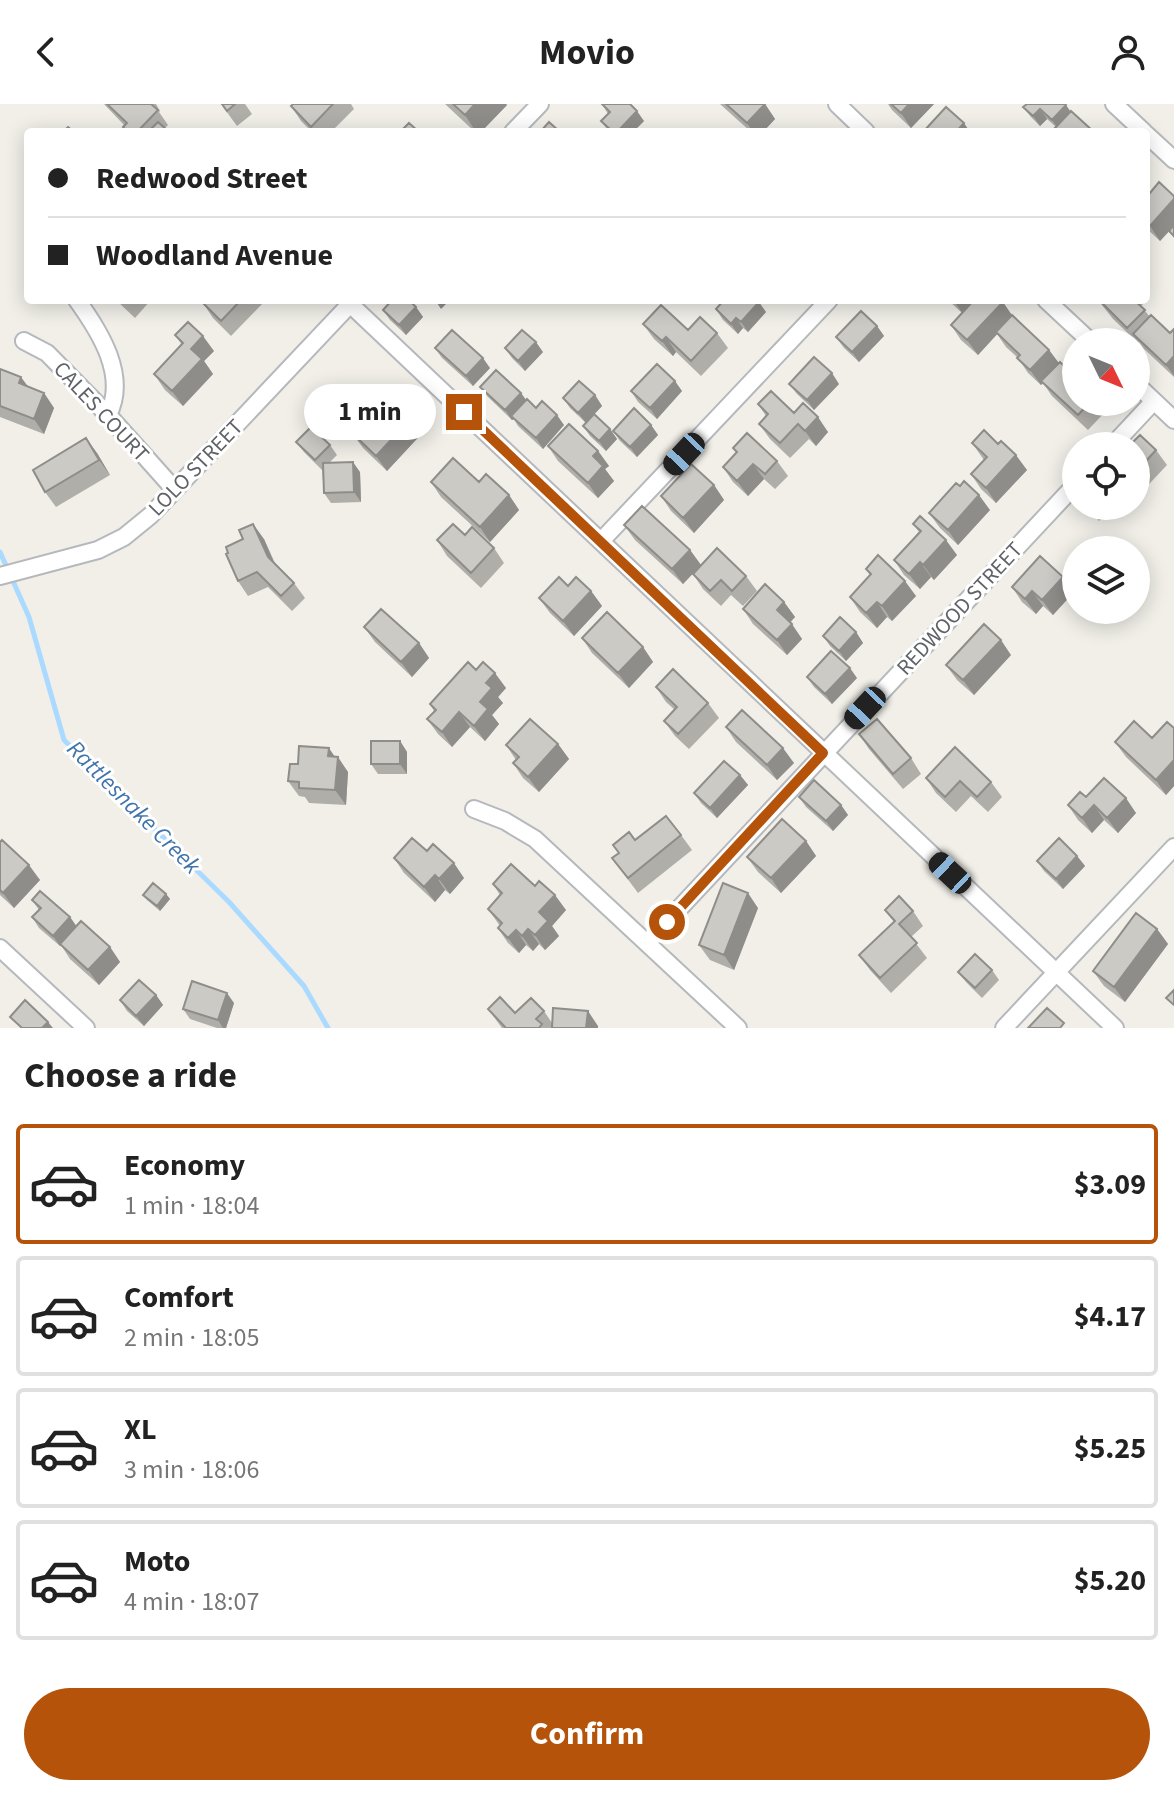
<!DOCTYPE html>
<html lang="en">
<head>
<meta charset="utf-8">
<style>
  :root { --surface:#fff; --page:#f2f2f2; --text:#222; --muted:#767676; --line:#e0e0e0; --accent:#b45309 }
  body { margin:0; font-family:"Source Sans 3",sans-serif; background:var(--page); color:var(--text); height:100vh; display:flex; flex-direction:column; font-size:30px; white-space:nowrap }
  * { box-sizing:border-box; margin:0 }
  p { font-size:26px; color:var(--muted) }
  .icon { flex:none; width:44px; height:44px; fill:none; stroke:currentColor; stroke-width:2; stroke-linecap:round; stroke-linejoin:round }
  .map { position:relative; height:924px; overflow:hidden }
  .side { display:flex; flex-direction:column; background:var(--surface); flex:1 }
  .side>* { flex:none }
  .banner { position:absolute; left:24px; top:24px; width:1126px; height:176px; border-radius:8px; box-shadow:0 4px 20px #0003; display:grid; align-content:center; height:176px; padding:0 24px; background:var(--surface) }
  .needle { width:52px; rotate:133deg }
  .fabs { position:absolute; left:1062px; top:224px; display:grid; gap:16px }
  .fabs a { display:grid; place-items:center; width:88px; height:88px; border-radius:50%; background:var(--surface); box-shadow:0 4px 20px #0003; font-size:40px }
  .end { position:absolute; width:36px; height:36px; margin:-18px; border:10px solid #b45309; background:#fff; box-shadow:0 0 0 4px #fff }
  .from { border-radius:50% }
  .bubble { position:absolute; height:56px; border-radius:28px; background:var(--surface); box-shadow:0 4px 20px #0003; font-size:26px; font-weight:700; line-height:56px; text-align:center }
  .car { position:absolute; width:24px; height:48px; margin:-24px -12px; border-radius:10px; box-shadow:0 0 6px 2px #0007; background:linear-gradient(#222 24%,#8ab4d8 0 40%,#222 0 76%,#8ab4d8 0 86%,#222 0) }
  .banner b { display:flex; align-items:center; gap:28px; height:76px; font-size:30px }
  .banner b+b { border-top:2px solid var(--line) }
  .banner i { width:20px; height:20px; background:var(--text) }
  ul { padding:0; list-style:none }
  li { display:flex; align-items:center; gap:24px; height:120px; margin:0 16px 12px; padding:0 8px; border:4px solid var(--line); border-radius:8px }
  li div { flex:1 }
  li b { display:block; font-size:30px }
  li em { font-style:normal; font-weight:700 }
  li.on { border-color:var(--accent) }
  li>.icon { width:72px; height:72px; stroke-width:1.5 }
  h2 { padding:0 24px; font-size:36px; line-height:96px }
  .primary-button { display:flex; gap:16px; margin-top:auto; padding:16px 24px }
  .primary-button a { flex:1; height:92px; border-radius:48px; background:var(--accent); color:#fff; font-size:32px; font-weight:700; line-height:92px; text-align:center }
  header { display:flex; justify-content:space-between; align-items:center; height:104px; padding:0 24px; background:var(--surface); font-size:36px; font-weight:700 }
  .map>svg:first-child { display:block }
</style>
</head>
<body>
<header><svg class="icon" aria-label="back" viewBox="0 0 24 24"><path d="M15 5l-7 7 7 7"/></svg>Movio<svg class="icon" aria-label="person" viewBox="0 0 24 24"><circle cx="12" cy="8" r="4"/><path d="M4 21q1-7 8-7t8 7"/></svg></header>
<div class="map">
<svg width="1174" height="924" viewBox="0 0 1174 924">
  <rect width="100%" height="100%" fill="#f1efe8"/>
  <g fill="none" stroke-linecap="round" stroke-linejoin="round">
    <path stroke="#aadaff" stroke-width="5" d="M0,448L29,513L64,636L229,798L304,882L328,924"/>
    <defs>
      <path id="minor" d="M837,0L866,28
        M1114,0L1144,28
        M513,28L540,0
        M1146,30L1174,56
        M77,196C100,228 128,272 108,311
        M1046,196L1091,238
        M350,200L1115,924
        M24,237L47,249L108,311L174,385
        M1136,280L1174,316
        M1112,342L1154,297
        M601,437L829,196
        M0,472L98,446L124,433L151,411L354,196
        M474,705L505,717L535,735L738,924
        M647,839L1076,380
        M0,844L86,924
        M1004,924L1174,743"/>
    </defs>
    <use href="#minor" stroke="#b5b8bc" stroke-width="20"/>
    <use href="#minor" stroke="#fff" stroke-width="16"/>
  </g>
  <path fill="#afaea9" d="M104,0H156L160,7L159,8L168,21L165,24L169,28H126L123,23L124,21Z
    M221,0H245L252,10L237,22Z
    M293,0H351L354,5L331,28H312L301,17L291,2Z
    M445,0H506L507,1L481,28H475Z
    M602,0L644,17L633,28H609L601,17L608,10Z
    M720,0H765L775,15L763,28H751Z
    M888,0H934L911,24L892,6Z
    M1023,3L1070,7L1094,28H1058L1056,23L1047,15L1040,22L1031,13Z
    M1146,85L1150,89L1174,92V134L1169,127L1160,137L1146,124Z
    M1146,190L1149,194L1141,202L1150,213L1170,229L1174,225V273L1144,245L1139,238L1138,239L1113,215L1098,196H1146Z
    M116,196H151L135,214Z
    M206,196H266L231,232L213,214L203,199Z
    M948,196H1001L1012,211L1049,246L1059,259L1076,298H1100L1106,307L1088,326L1052,292L1043,279L1041,281L1028,269L1018,254L1006,243L997,230L978,251L961,236L951,221L962,209Z
    M416,203L423,213L406,231L390,216L383,206Z
    M716,205L766,208L748,228L743,224L738,230L723,216Z
    M643,220L717,229L728,244L701,272L676,248L673,252L654,235Z
    M877,222L884,232L859,258L844,244L836,233Z
    M175,231L214,247L204,257L213,270L183,302L165,286L154,270L182,241Z
    M435,244L490,264L473,282L442,254Z
    M505,244L543,248L525,267L512,254Z
    M0,265L28,283L44,289L54,304L44,330L0,313Z
    M789,280H839L814,306L797,290Z
    M480,283L521,289L526,296L536,304L564,321L543,345L518,322L514,315L512,316L488,293Z
    M631,287H682L657,315L638,298Z
    M595,291L602,302L586,319L570,304L563,294Z
    M758,300L794,309L828,328L816,342L809,335L790,354L770,335L759,320L766,312Z
    M415,310L426,325L387,367L363,344L352,329Z
    M651,321L658,331L637,353L620,337L613,327Z
    M583,322L610,325L617,335L606,347L590,332Z
    M296,338L330,341L337,351L329,359L360,368L361,398L331,399L324,389L322,366L304,348Z
    M972,339L998,340L1027,366L996,399L981,385L971,370L984,356Z
    M548,342L598,347L609,362L605,365L614,377L598,394L558,357Z
    M1136,342L1156,346L1167,361L1136,394Z
    M733,344L777,357L788,372L775,385L764,375L748,392L733,378L723,363L736,349Z
    M97,349L110,371L56,403L45,388Z
    M431,378H479L509,391L519,406L490,438L441,393Z
    M714,381L724,396L694,429L671,407L661,392Z
    M1086,402H1114L1099,417Z
    M1117,402H1128L1123,407Z
    M990,406L958,441L940,424L929,409Z
    M913,420L957,451L934,476L931,473L920,485L904,471L894,456L919,428Z
    M624,421L690,446L701,461L683,480L635,436Z
    M465,431L494,444L504,459L481,484L447,452L437,436Z
    M264,435L275,459L294,479L305,494L292,507L268,483L248,492L238,477Z
    M866,465L916,492L892,517L887,513L877,524L860,508L850,493L870,471Z
    M693,470L746,472L757,487L743,502L731,491L721,502L703,485Z
    M1063,473L1074,488L1053,511L1043,502L1036,510L1022,498L1012,483Z
    M568,482L591,487L602,502L574,532L550,509L539,494Z
    M784,498L795,513L790,519L802,535L787,551L753,520L743,505Z
    M364,523L419,539L429,554L412,573L375,538Z
    M856,528L863,539L846,557L830,542L823,532Z
    M582,534L643,543L653,558L629,584L592,549Z
    M1011,551L974,591L957,576L946,561Z
    M476,566L506,584L498,593L503,599L492,611L499,620L485,637L470,623L452,643L438,630L427,615L434,607L430,600Z
    M807,573L857,574L832,600L814,583Z
    M656,583L708,599L719,614L689,645L675,632L664,617L675,606L666,598Z
    M726,623L794,659L777,676L736,638Z
    M1174,624V682L1166,691L1126,653L1115,638L1152,634Z
    M859,630L911,654L921,670L903,685L869,645Z
    M400,637L407,648V670H378L371,660Z
    M558,640L569,655L539,688L523,674L513,659L516,656L506,641Z
    M335,653L348,668L346,701L309,699L305,693L299,692L288,677L298,660Z
    M740,671L748,681L717,714L701,699L694,689Z
    M926,674L991,678L1002,693L988,708L971,692L956,708L936,689Z
    M799,693L841,701L848,711L833,727L806,703Z
    M1086,693L1136,709L1118,729L1104,716L1092,729L1078,716L1068,701Z
    M681,731L692,746L638,789L612,754L635,736Z
    M806,737L816,752L781,789L758,768L747,753Z
    M0,738L40,776L14,804L0,791Z
    M427,747L464,774L450,790L445,786L435,798L404,769L394,754Z
    M1077,752L1085,762L1063,785L1044,767L1037,757Z
    M493,780L535,782L566,806L552,822L559,832L545,846L539,840L533,847L526,841L519,849L508,839L498,824L500,822L488,805L500,791Z
    M166,790L170,795L160,807L147,796L143,791Z
    M32,796L70,813L76,822L110,843L120,858L99,881L70,855L61,841L60,842L39,824L32,813L39,806Z
    M758,804L734,866L710,856L699,841Z
    M885,806L913,807L923,822L911,833L927,854L891,889L870,866L859,851L894,818Z
    M1157,825L1168,840L1125,898L1104,882L1093,867Z
    M992,866L999,876L982,894L966,878L958,868Z
    M156,891L163,901L144,922L127,907L120,896Z
    M234,899L226,924H217L190,915L183,905Z
    M488,905L515,909L544,907L552,919L598,922V924H502Z"/>
  <path fill="#8f8d8a" d="M475,0H506L507,1L481,28H476L465,11Z
    M765,0L775,15L763,28H753L747,19Z
    M909,0H934L911,24L901,9Z
    M1066,1L1073,11L1059,26L1052,16Z
    M1040,5L1047,15L1040,22L1033,12Z
    M637,7L644,17L633,28H617Z
    M964,19L970,28H956Z
    M1174,95V122L1160,137L1150,122Z
    M435,196H450L441,205Z
    M959,196H976L963,210L956,200Z
    M759,198L766,208L748,228L741,218Z
    M1003,198L1013,213L978,251L967,236Z
    M416,203L423,213L406,231L399,221Z
    M736,214L743,224L738,230L731,220Z
    M877,222L884,232L859,258L852,248Z
    M203,232L214,247L204,257L213,270L183,302L172,287L191,245Z
    M666,233L676,248L673,252L662,237Z
    M536,238L543,248L525,267L518,257Z
    M1049,246L1060,261L1041,281L1030,266Z
    M1174,252V272L1166,261Z
    M483,254L490,264L473,282L466,272Z
    M832,269L839,280L814,306L807,296Z
    M21,273L32,288L19,279Z
    M675,277L682,287L657,315L650,304Z
    M44,289L54,304L44,330L34,315Z
    M521,289L528,299L511,312L514,315L512,316L505,306Z
    M595,291L602,302L586,319L578,309Z
    M415,310L426,325L387,367L376,352Z
    M557,311L564,321L543,345L536,334Z
    M818,313L828,328L816,342L805,327Z
    M651,321L658,331L637,353L630,343Z
    M610,325L617,335L606,347L599,337Z
    M86,334L97,349L110,371L99,356Z
    M598,347L609,362L605,365L614,377L598,394L588,379L593,352Z
    M1016,351L1027,366L996,399L986,384Z
    M353,358L360,368L361,398L354,388Z
    M753,360L764,375L748,392L737,377Z
    M714,381L724,396L694,429L683,414Z
    M509,391L519,406L490,438L480,423Z
    M979,391L990,406L958,441L948,426Z
    M253,420L264,435L278,468L268,453Z
    M946,436L957,451L934,476L923,461Z
    M690,446L701,461L683,480L672,465Z
    M920,458L931,473L920,485L909,470Z
    M1063,473L1074,488L1053,511L1042,496Z
    M905,477L916,492L892,517L882,502Z
    M591,487L602,502L574,532L563,517Z
    M1032,487L1043,502L1036,510L1025,495Z
    M784,498L795,513L787,521L777,506Z
    M877,498L887,513L877,524L866,509Z
    M792,520L802,535L787,551L777,536Z
    M856,528L863,539L846,557L839,547Z
    M1001,536L1011,551L974,591L963,576Z
    M419,539L429,554L412,573L401,558Z
    M643,543L653,558L629,584L618,569Z
    M850,564L857,574L832,600L825,590Z
    M495,569L506,584L498,593L503,599L492,611L499,620L485,637L474,622L480,598L486,579Z
    M459,608L470,623L452,643L442,628Z
    M400,637L407,648V670L400,660Z
    M558,640L569,655L539,688L528,673Z
    M329,644L337,656L338,653L348,668L346,701L335,686L328,652Z
    M783,644L794,659L777,676L767,661Z
    M1174,656V682L1166,691L1156,676Z
    M740,671L748,681L717,714L710,704Z
    M1126,694L1136,709L1118,729L1107,714Z
    M841,701L848,711L833,727L826,717Z
    M1094,701L1104,716L1092,729L1082,714Z
    M806,737L816,752L781,789L771,774Z
    M1077,752L1085,762L1063,785L1056,775Z
    M454,759L464,774L450,790L439,775Z
    M29,761L40,776L14,804L3,789Z
    M435,771L445,786L435,798L424,783Z
    M748,789L758,804L734,866L724,851Z
    M166,790L170,795L160,807L157,802Z
    M555,791L566,806L552,822L559,832L545,846L535,831L539,808Z
    M70,813L77,823L60,842L53,832Z
    M528,825L539,840L533,847L522,832Z
    M1157,825L1168,840L1125,898L1114,883Z
    M516,826L526,841L519,849L508,834Z
    M110,843L120,858L99,881L88,866Z
    M227,889L234,899L226,924H223L218,916Z
    M156,891L163,901L144,922L136,912Z
    M588,907L598,922V924H586Z
    M48,918L53,924H42Z"/>
  <path fill="#cccac5" stroke="#8f8d8a" stroke-width="2" d="M107,0H151L158,6L137,28H128L123,23L127,19Z
    M222,0H235L227,7Z
    M293,0H333L311,23L291,2Z
    M453,0H475L465,11Z
    M602,0H630L637,7L617,28H613L601,17L610,8Z
    M726,0H765L747,19Z
    M891,0H909L901,9Z
    M1027,0H1065L1066,1L1052,16L1040,5L1033,12L1023,3Z
    M946,3L964,19L956,28H923Z
    M1071,7L1094,28H1060L1055,24Z
    M158,18L169,28H148Z
    M549,18L560,28H540Z
    M409,19L419,28H400Z
    M68,23L74,28H63Z
    M1159,78L1174,92V95L1150,122L1146,118V85L1150,89Z
    M1174,121V132L1169,127Z
    M206,196H241L221,217L203,199Z
    M392,196H409L416,203L399,221L383,206Z
    M724,196H757L759,198L741,218L736,214L731,220L716,205Z
    M974,196H1001L1003,198L967,236L951,221Z
    M1107,196H1134L1145,206L1127,224L1103,200Z
    M661,201L688,226L700,213L717,229L691,257L666,233L662,237L643,220Z
    M861,207L877,222L852,248L836,233Z
    M1012,211L1049,246L1030,266L1017,254L1020,251L996,228Z
    M1151,211L1170,229L1174,225V252L1166,261L1133,230Z
    M188,218L203,232L191,245L202,255L172,287L154,270L183,239L175,231Z
    M452,226L483,254L466,272L435,244Z
    M522,226L536,238L518,257L505,244Z
    M814,253L832,269L807,296L789,280Z
    M1060,258L1076,274V298H1090L1078,311L1041,277Z
    M657,260L675,277L650,304L631,287Z
    M0,265L21,273L19,279L44,289L34,315L0,302Z
    M496,266L521,289L505,306L480,283Z
    M579,277L595,291L578,309L563,294Z
    M771,287L794,309L803,299L818,313L805,327L798,320L780,339L759,320L768,310L758,300Z
    M391,288L415,310L376,352L352,329Z
    M527,295L536,304L542,297L557,311L536,334L511,312Z
    M634,304L651,321L630,343L613,327Z
    M594,310L610,325L599,337L583,322Z
    M569,320L598,347L593,352L603,362L588,379L548,342Z
    M311,323L330,341L315,356L296,338Z
    M984,326L998,340L1001,337L1016,351L986,384L971,370L987,353L972,339Z
    M747,329L777,357L765,370L753,360L737,377L723,363L737,348L733,344Z
    M1140,331L1156,346L1136,368V342H1129Z
    M86,334L99,356L45,388L33,366Z
    M453,354L479,378L486,370L509,391L480,423L431,378Z
    M353,358L354,388L324,389L323,359Z
    M691,360L714,381L683,414L661,392Z
    M964,377L979,391L948,426L929,409L956,379L960,382Z
    M642,402L690,446L672,465L624,421Z
    M920,412L946,436L923,461L920,458L909,470L894,456L921,427L913,420Z
    M253,420L268,453L294,479L281,492L257,468L238,477L226,450L228,449L226,443L243,435L239,426Z
    M453,420L465,431L472,423L494,444L471,469L437,436Z
    M717,444L746,472L732,487L721,476L710,487L693,470Z
    M878,451L905,477L882,502L877,498L866,509L850,493L871,470L866,465Z
    M1040,452L1063,473L1042,496L1032,487L1025,495L1012,483Z
    M559,473L568,482L576,473L591,487L563,517L539,494Z
    M765,480L784,498L777,506L792,520L777,536L743,505Z
    M381,505L419,539L401,558L364,523Z
    M607,508L643,543L618,569L582,534Z
    M840,513L856,528L839,547L823,532Z
    M984,520L1001,536L963,576L946,561Z
    M831,547L850,564L825,590L807,573Z
    M468,558L476,566L483,558L495,569L486,579L492,584L480,598L488,605L474,622L459,608L442,628L427,615L436,606L430,600Z
    M673,565L708,599L678,630L664,617L677,603L656,583Z
    M742,606L783,644L767,661L726,623Z
    M530,615L558,640L528,673L513,659L519,653L506,641Z
    M877,615L911,654L893,670L859,630Z
    M1134,617L1152,634L1167,618L1174,624V656L1156,676L1115,638Z
    M371,637H400V660H371Z
    M299,642L329,644L328,652L338,653L335,686L299,684V678L288,677L290,660H298Z
    M955,643L991,678L977,693L960,677L945,693L926,674Z
    M724,657L740,671L710,704L694,689Z
    M1104,674L1126,694L1107,714L1094,701L1082,714L1068,701L1080,688L1086,693Z
    M814,676L841,701L826,717L799,693Z
    M666,712L681,731L628,774L612,754L619,749L613,741L629,728L635,736Z
    M782,715L806,737L771,774L747,753Z
    M412,734L427,747L433,740L454,759L439,775L435,771L424,783L394,754Z
    M1059,734L1077,752L1056,775L1037,757Z
    M2,736L29,761L3,789L0,786V738Z
    M511,760L535,782L539,777L555,791L539,808L548,817L535,831L528,825L522,832L516,826L508,834L498,824L502,819L488,805L502,789L493,780Z
    M153,779L166,790L157,802L143,791Z
    M723,779L748,789L724,851L699,841Z
    M40,787L70,813L53,832L32,813L41,804L32,796Z
    M899,792L913,807L899,820L917,839L880,874L859,851L895,817L885,806Z
    M1136,809L1157,825L1114,883L1093,867Z
    M81,817L110,843L88,866L60,840Z
    M975,850L992,866L975,884L958,868Z
    M139,876L156,891L136,912L120,896Z
    M192,877L227,889L218,916L183,905Z
    M1174,886V901L1166,894Z
    M500,893L515,909L531,894L544,907L536,915L542,920L539,924H506L488,905Z
    M25,896L48,918L42,924H22L10,913Z
    M553,904L588,907L586,924H552Z
    M1047,904L1064,919L1060,924H1028Z"/>
  <g fill="none" stroke-linecap="round" stroke-linejoin="round">
    <path stroke="#b45309" stroke-width="10" d="M464,308L823,649L667,818"/>
  </g>
  <g text-anchor="middle" stroke-width="6" stroke-linejoin="round" paint-order="stroke">
    <g font-size="22" fill="#5f6368" stroke="#fff">
      <text transform="translate(102 307) rotate(47)" y="8">CALES COURT</text>
      <text transform="translate(195 363) rotate(-46)" y="8">LOLO STREET</text>
      <text transform="translate(959 504) rotate(-47)" y="8">REDWOOD STREET</text>
    </g>
    <g font-size="24" font-style="italic" fill="#4174aa" stroke="#fff">
      <text transform="translate(134 703) rotate(45)" y="8">Rattlesnake Creek</text>
    </g>
  </g>
</svg>
<div class="fabs">
<a><svg class="needle" viewBox="-14 -14 28 28"><path d="M0-13l5 13h-10z" fill="#e53935"/><path d="M0 13l5-13h-10z" fill="#767676"/></svg></a>
<a><svg class="icon" aria-label="locate" viewBox="0 0 24 24"><circle cx="12" cy="12" r="6"/><path d="M12 2v4M12 18v4M2 12h4M18 12h4"/></svg></a>
<a><svg class="icon" aria-label="layers" viewBox="0 0 24 24"><path d="M12 4l9 5-9 5-9-5zM3 14l9 5 9-5"/></svg></a>
</div>
<i class="end from" style="left:667px;top:818px"></i>
<i class="end" style="left:464px;top:308px"></i>
<div class="bubble" style="left:304px;top:280px;width:132px">1 min</div>
<i class="car" style="left:684px;top:350px;rotate:223deg"></i>
<i class="car" style="left:865px;top:604px;rotate:223deg"></i>
<i class="car" style="left:950px;top:769px;rotate:313deg"></i>
<div class="banner">
<b><i class="from"></i>Redwood Street</b>
<b><i></i>Woodland Avenue</b>
</div>
</div>
<section class="side">
<h2>Choose a ride</h2>
<ul>
<li class="on"><svg class="icon" aria-label="car" viewBox="0 0 24 24"><path d="M5 17H2v-5l4-1 3-4h7l3 4 3 1v5h-3M9 17h6M6 11h13"/><circle cx="7" cy="17" r="2"/><circle cx="17" cy="17" r="2"/></svg><div><b>Economy</b><p>1 min · 18:04</p></div><em>$3.09</em></li>
<li><svg class="icon" aria-label="car" viewBox="0 0 24 24"><path d="M5 17H2v-5l4-1 3-4h7l3 4 3 1v5h-3M9 17h6M6 11h13"/><circle cx="7" cy="17" r="2"/><circle cx="17" cy="17" r="2"/></svg><div><b>Comfort</b><p>2 min · 18:05</p></div><em>$4.17</em></li>
<li><svg class="icon" aria-label="car" viewBox="0 0 24 24"><path d="M5 17H2v-5l4-1 3-4h7l3 4 3 1v5h-3M9 17h6M6 11h13"/><circle cx="7" cy="17" r="2"/><circle cx="17" cy="17" r="2"/></svg><div><b>XL</b><p>3 min · 18:06</p></div><em>$5.25</em></li>
<li><svg class="icon" aria-label="car" viewBox="0 0 24 24"><path d="M5 17H2v-5l4-1 3-4h7l3 4 3 1v5h-3M9 17h6M6 11h13"/><circle cx="7" cy="17" r="2"/><circle cx="17" cy="17" r="2"/></svg><div><b>Moto</b><p>4 min · 18:07</p></div><em>$5.20</em></li>
</ul>
<div class="primary-button"><a>Confirm</a></div>
</section>
</body>
</html>
